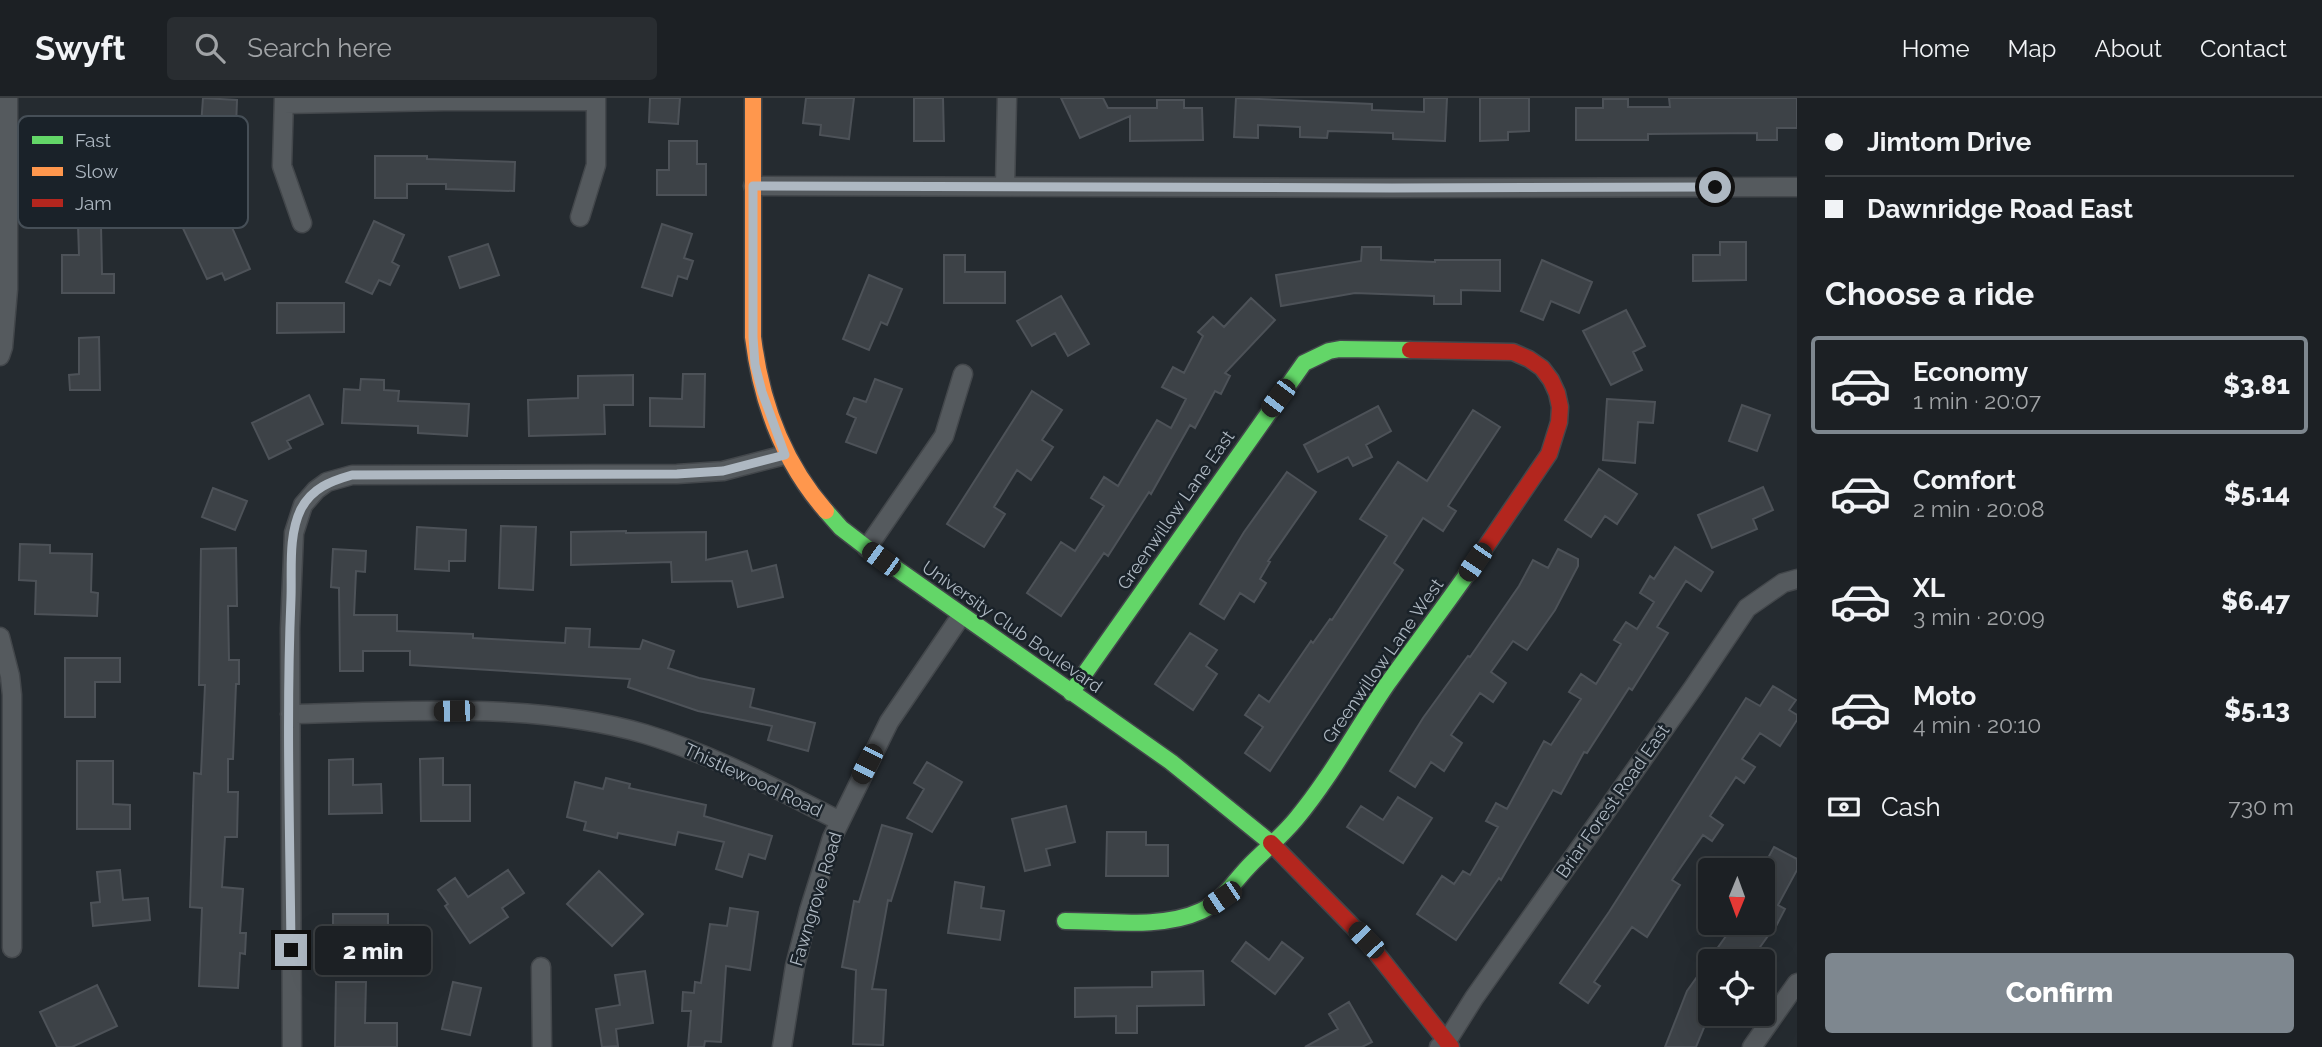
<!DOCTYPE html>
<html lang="en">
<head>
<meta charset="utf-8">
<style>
  :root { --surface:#1c2024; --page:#292d31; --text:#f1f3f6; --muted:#a0a3a6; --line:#3a3e41; --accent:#7e878f }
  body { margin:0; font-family:Raleway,sans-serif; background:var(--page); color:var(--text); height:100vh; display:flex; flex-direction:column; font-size:26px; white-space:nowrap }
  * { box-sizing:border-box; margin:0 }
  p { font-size:23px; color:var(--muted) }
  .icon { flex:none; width:38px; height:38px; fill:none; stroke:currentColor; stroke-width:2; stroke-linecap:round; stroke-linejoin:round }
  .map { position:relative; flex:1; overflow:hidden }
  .sheet { display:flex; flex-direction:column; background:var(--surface); width:525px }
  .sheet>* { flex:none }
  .hud { display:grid; align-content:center; height:154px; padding:0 28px; background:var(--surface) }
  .needle { width:46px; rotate:181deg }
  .controls { position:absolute; left:1698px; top:760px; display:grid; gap:14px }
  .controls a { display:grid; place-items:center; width:77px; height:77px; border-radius:7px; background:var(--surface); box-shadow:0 7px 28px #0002,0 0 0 2px var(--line); font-size:35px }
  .end { position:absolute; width:32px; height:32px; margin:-16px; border:9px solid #aeb8c2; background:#111; box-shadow:0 0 0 4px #111 }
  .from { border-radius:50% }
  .bubble { position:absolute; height:49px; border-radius:7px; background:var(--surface); box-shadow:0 7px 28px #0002,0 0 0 2px var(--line); font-size:23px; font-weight:800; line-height:49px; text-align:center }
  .car { position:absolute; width:21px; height:42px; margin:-21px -10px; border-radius:9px; box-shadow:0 0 5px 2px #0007; background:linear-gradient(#222 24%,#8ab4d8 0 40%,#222 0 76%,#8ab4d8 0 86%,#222 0) }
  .hud b { display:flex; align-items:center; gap:24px; height:66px; font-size:26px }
  .hud b+b { border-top:2px solid var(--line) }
  .hud i { width:18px; height:18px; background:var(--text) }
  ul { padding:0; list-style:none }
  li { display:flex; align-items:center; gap:21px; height:98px; margin:0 14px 10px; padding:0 14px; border:4px solid transparent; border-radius:7px }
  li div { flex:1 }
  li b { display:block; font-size:26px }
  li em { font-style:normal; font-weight:800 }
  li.current { border-color:var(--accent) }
  li>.icon { width:63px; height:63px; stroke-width:1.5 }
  h2 { padding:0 28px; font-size:32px; line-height:84px }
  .pay { display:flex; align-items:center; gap:18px; height:77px; padding:0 28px; font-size:26px }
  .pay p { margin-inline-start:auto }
  .cta { display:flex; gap:14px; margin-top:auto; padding:14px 28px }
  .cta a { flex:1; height:80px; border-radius:7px; background:var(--accent); color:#fff; font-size:28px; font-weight:800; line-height:80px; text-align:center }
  header { display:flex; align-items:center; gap:42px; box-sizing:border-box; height:98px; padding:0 35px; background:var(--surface); border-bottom:2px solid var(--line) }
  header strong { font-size:33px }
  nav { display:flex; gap:38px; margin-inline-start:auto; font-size:24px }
  .search { width:490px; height:63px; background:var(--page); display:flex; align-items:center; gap:18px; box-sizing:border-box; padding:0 24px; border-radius:7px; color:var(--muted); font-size:26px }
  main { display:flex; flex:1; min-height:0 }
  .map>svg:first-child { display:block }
</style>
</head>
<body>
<header>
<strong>Swyft</strong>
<div class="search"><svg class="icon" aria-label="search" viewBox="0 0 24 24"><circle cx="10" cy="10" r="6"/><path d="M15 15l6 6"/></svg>Search here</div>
<nav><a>Home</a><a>Map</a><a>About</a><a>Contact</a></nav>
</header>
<main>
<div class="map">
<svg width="1797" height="949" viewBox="0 0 1797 949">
  <rect width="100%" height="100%" fill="#252b30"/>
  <path fill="#3d4247" stroke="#4d5258" stroke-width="2" d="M203,0L237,2L233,111H224L250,171L225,182L222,175L207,181L180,124L204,123L206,29L201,28Z
    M650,0H680L678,26L649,24Z
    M806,0H854L849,41L820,37L821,27L803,25Z
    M914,0H943L944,43H914Z
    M1061,0H1103L1108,10H1157V2H1184V10H1202L1203,42L1130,43V18L1080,40Z
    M1236,0L1372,6V12L1424,14V0H1447L1445,43L1393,41V35L1328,33L1327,40L1300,39V29L1258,27V40L1234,39Z
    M1480,0H1529V33L1508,34V42L1480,43Z
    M1669,0H1797V30H1777V42H1757V35L1648,36V42H1576V10H1603V1H1628V9H1670Z
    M669,43H697V66H706V97H657V72H669Z
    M375,58H427V61L515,64L514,93L446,91V86H407V100H375Z
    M374,123L404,137L392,164L399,168L390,187L379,182L372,196L346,184Z
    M662,126L692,136L684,160L693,163L687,181L678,178L672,198L642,189Z
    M78,127H101L102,176H114V195H62V157H79Z
    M1720,144H1746V182L1693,183V157H1720Z
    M488,146L499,177L460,190L449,159Z
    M1362,149H1381V162L1435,164V162H1500V193L1461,192V206H1434V198L1355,195L1281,208L1276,177L1361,163Z
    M944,157H965V174H1005V205H944Z
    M1542,162L1592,184L1579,215L1551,203L1543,222L1521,213Z
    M869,177L902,191L887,227L881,224L869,252L843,241Z
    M1061,198L1089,246L1068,258L1055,235L1032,248L1017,223Z
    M1251,200L1275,222L1225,275L1230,278L1221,296L1215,293L1195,330L1190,327L1151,396L1149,394L1108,458L1104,455L1061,518L1027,495L1061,444L1075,453L1104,408L1091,400L1104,379L1118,388L1157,322L1171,330L1186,301L1162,289L1173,269L1184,275L1203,238L1198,234L1213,219L1224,229Z
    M277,205H344V234L277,235Z
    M1626,212L1645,248L1633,254L1642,272L1611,287L1583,233Z
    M99,239L100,292H70L69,277L79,276V240Z
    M683,276H705L704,329L650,328V300L682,301Z
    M633,277V307H604L605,336L529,338L528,302L578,300V278Z
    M361,281L384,282V292L399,293L398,303L469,306L467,338L418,335V328L342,325L344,291L360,292Z
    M875,281L902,291L876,355L846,344L856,320L847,316L854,300L866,304Z
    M1032,293L1062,312L1042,342L1053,349L1031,382L1017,372L994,409L1005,416L984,449L947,426Z
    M309,297L323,326L287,343L291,350L269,361L252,325Z
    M1607,301L1655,304L1653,325L1638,324L1635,365L1603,362Z
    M1742,307L1770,317L1757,353L1729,343Z
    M1378,308L1391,333L1366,347L1372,359L1353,368L1348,359L1318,374L1304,347Z
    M1473,312L1500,329L1448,408L1456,413L1443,433L1423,420L1394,465L1403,472L1270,673L1245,655L1263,629L1245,617L1259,597L1269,604L1311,543L1313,545L1330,521L1332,522L1387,438L1360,421L1398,364L1427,383Z
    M1599,371L1637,396L1617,426L1605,418L1591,439L1565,422Z
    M1287,374L1316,394L1268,463L1270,464L1260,481L1266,485L1254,504L1240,495L1224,521L1200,506L1244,434Z
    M1763,389L1773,412L1753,421L1757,431L1712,450L1698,417Z
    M213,390L247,403L235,432L202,419Z
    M501,428L536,429L533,492L499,490Z
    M417,429L466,432L465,463H449V473L415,471Z
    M626,433V435L706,434V462L747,453L752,473L776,467L783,499L738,509L732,483L672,484L671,464L571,467V434Z
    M20,446L50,447V455L92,456L91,494L98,495L97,518L35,516L36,483L19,482Z
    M1675,449L1713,474L1701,493L1686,483L1657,529L1668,535L1632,592L1629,590L1587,655L1584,654L1561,696L1553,692L1501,782L1499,780L1456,842L1417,816L1442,778L1454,786L1463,773L1470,777L1498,729L1486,723L1496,705L1507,711L1544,643L1551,647L1581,601L1569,594L1581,576L1596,586L1621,546L1614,542L1626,524L1637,531L1654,504L1640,495L1650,478L1654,481Z
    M236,450L237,508H228L229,562H239V586H236L233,661H228V694H238L237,739H225L222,789L243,791L240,835H246L245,856L240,855L238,890L199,888L202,810L190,809L194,675L201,676L205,587H199L201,451Z
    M333,451L366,453L365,474L356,473L354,517H397V533L473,536V540L565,545L566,530L590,531L589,549L640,551L643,542L674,553L668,570L699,580L754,591L750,609L815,625L808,653L768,642L772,628L698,613L628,589L630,581L410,567V553H363V573H340L339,490L331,489Z
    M1558,451L1578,461V468L1555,512L1527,552L1513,543L1491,574L1506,585L1493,604L1480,595L1451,637L1462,645L1444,673L1431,664L1415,689L1390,673L1423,620L1468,558L1470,559L1519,488L1533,462L1548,470Z
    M1190,535L1217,552L1206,568L1217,576L1193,612L1155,586Z
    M65,560H120V584H95V619H65Z
    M1773,588L1796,602L1789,612L1797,617V622L1780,648L1760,635L1742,661L1755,669L1744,685L1736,679L1710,718L1723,727L1712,743L1703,737L1672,782L1680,787L1647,839L1632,829L1594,884L1600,888L1588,905L1560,885L1609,814L1746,600L1760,608Z
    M443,660V687H470V723H421L420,661Z
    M353,661V687L381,686L382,715L329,716V662Z
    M77,663H113V706L130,707V731H77Z
    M927,664L962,684L932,734L907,720L924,691L914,685Z
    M606,680L630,686L629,690L706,707L704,718L772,738L765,761L749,756L742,779L716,771L724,744L678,734L675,747L618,735L617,740L584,732L586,724L567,719L575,684L603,691Z
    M1398,699L1432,720L1403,765L1347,729L1361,708L1383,722Z
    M1066,708L1075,744L1046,751L1050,767L1025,773L1012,721Z
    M882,727L912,736L891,803L888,802L872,891L886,892L883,947L853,946L856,872L842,869L854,803L859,804Z
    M1107,734H1146V747H1168V778H1106Z
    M1774,749L1797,761V772L1778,807L1785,811L1774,832L1773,831L1750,863H1710V915L1696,949H1665L1687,893L1736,824H1762V771Z
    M120,772L123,802L148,800L150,822L93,828L91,805L100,804L97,774Z
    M508,772L524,795L502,810L508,819L470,845L445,808L448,806L438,792L455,780L468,799Z
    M599,773L643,816L612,848L567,806Z
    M955,784L984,789L981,810L1004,813L1000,842L948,835Z
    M730,810L758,814L750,872L726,868L721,944L705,943L704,949H688L691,913H682L683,894L694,895L695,884L701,885L710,826L727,828Z
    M333,816H388V867H358V840H333Z
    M1246,844L1269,862L1282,844L1303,860L1275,896L1232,863Z
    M645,873L653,925L616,931L618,948L602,949L596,911L620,907L615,877Z
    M1203,873L1204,907L1137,908V935H1116V918L1075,919V890L1152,889V874Z
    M336,884H366L365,925H397V949H335Z
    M453,884L481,890L470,937L442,931Z
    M97,887L117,928L72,949H57L40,914Z
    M1349,904L1372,944L1362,949H1305L1338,931L1329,916Z"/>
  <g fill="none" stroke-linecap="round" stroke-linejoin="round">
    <defs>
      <path id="street" d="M284,0L282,68L302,125
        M284,6L444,3H596
        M753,88L1392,90L1797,89
        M1005,88L1007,0
        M580,119L596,67V0
        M0,258L3,249L8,191V0
        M867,450L944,338L963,276
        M0,539L10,578L12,597V850
        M290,616C407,614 531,603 645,636C714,657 776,691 840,723
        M541,869L542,949
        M292,949L290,531L294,435L303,407L316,392L327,384L352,377L677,376L723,373L785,357
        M782,949L795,868L809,813L832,740L889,624L961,518
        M1439,949L1447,943L1474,900L1693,590L1747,510L1783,485L1797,481
        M1752,949L1797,885"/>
      <path id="fast" d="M826,413L841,430L867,450L1171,664L1271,745
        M1071,595L1304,265L1329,253L1340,251L1410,252
        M1065,823C1108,823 1162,831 1201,813C1223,803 1235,782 1251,766C1266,751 1282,738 1296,721C1331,679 1357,630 1388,585C1416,546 1445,508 1472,469"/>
      <path id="slow" d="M753,0V239C761,304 782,363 826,413"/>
      <path id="jam" d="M1410,252L1513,254L1529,261L1542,270L1551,282L1557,295L1560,309L1559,324L1549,356L1472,469
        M1271,745L1366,842L1451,949"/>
    </defs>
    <use href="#street" stroke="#43474b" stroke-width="21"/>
    <use href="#fast" stroke="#43474b" stroke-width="19"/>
    <use href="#slow" stroke="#43474b" stroke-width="19"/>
    <use href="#jam" stroke="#43474b" stroke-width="19"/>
    <use href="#street" stroke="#555a5e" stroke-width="18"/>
    <use href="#fast" stroke="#63d668" stroke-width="16"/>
    <use href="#slow" stroke="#ff974d" stroke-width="16"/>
    <use href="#jam" stroke="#b3261e" stroke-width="16"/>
  </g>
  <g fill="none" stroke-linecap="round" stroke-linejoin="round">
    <path stroke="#aeb8c2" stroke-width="9" d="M291,852C290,735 286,617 291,500C292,472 288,437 301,411C312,390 331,383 352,377L677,376L723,373L785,357L762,294L755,267L753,239V88L1392,90L1715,89"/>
  </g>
  <g text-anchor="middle" stroke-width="5" stroke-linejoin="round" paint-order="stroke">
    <g font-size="18" fill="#aeb8c2" stroke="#1a2229">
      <text transform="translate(1176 412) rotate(-55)" y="6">Greenwillow Lane East</text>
      <text transform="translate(1012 529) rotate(35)" y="6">University Club Boulevard</text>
      <text transform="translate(1383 563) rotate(-55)" y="6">Greenwillow Lane West</text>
      <text transform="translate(753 682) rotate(25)" y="6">Thistlewood Road</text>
      <text transform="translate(1613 703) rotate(-55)" y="6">Briar Forest Road East</text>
      <text transform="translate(816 801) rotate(-73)" y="6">Fawngrove Road</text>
    </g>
  </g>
  <rect x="18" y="18" width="230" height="112" rx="10" fill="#1a2229" stroke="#464f57" stroke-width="2"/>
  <rect x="32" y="38" width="31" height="8" fill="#63d668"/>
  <rect x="32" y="69" width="31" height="9" fill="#ff974d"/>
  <rect x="32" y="101" width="31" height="8" fill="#b3261e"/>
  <g font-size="19" fill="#aeb8c2">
    <text x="75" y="49">Fast</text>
    <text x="75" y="80">Slow</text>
    <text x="75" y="112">Jam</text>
  </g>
</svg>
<div class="controls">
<a><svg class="needle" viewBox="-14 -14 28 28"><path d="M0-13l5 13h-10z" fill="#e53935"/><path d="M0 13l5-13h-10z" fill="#a0a3a6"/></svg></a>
<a><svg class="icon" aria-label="locate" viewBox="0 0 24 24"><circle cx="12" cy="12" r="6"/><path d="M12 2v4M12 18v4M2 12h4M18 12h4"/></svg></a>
</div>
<i class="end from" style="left:1715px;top:89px"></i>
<i class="end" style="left:291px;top:852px"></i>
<div class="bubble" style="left:315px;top:828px;width:116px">2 min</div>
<i class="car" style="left:1278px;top:300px;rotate:217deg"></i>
<i class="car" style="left:881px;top:461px;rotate:306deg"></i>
<i class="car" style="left:1475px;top:464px;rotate:214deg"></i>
<i class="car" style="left:454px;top:613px;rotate:269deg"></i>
<i class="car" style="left:867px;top:666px;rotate:207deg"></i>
<i class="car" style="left:1222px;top:800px;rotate:236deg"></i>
<i class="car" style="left:1366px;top:842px;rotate:316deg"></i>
</div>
<section class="sheet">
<div class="hud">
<b><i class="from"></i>Jimtom Drive</b>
<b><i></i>Dawnridge Road East</b>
</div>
<h2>Choose a ride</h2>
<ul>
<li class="current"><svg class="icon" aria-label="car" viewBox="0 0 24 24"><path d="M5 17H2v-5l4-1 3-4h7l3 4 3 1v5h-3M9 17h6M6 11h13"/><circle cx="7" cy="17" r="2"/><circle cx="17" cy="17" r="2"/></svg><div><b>Economy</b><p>1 min · 20:07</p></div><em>$3.81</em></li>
<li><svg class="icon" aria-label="car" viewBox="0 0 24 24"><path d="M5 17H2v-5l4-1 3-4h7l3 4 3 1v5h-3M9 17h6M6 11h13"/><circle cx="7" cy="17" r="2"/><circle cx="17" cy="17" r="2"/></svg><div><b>Comfort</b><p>2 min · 20:08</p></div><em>$5.14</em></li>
<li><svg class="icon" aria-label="car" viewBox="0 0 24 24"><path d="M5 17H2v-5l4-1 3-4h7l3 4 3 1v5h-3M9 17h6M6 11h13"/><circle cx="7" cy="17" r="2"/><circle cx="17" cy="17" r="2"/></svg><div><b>XL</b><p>3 min · 20:09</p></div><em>$6.47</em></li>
<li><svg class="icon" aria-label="car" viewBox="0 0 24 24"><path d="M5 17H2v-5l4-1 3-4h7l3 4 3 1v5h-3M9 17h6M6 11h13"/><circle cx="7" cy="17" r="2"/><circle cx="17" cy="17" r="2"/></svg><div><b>Moto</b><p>4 min · 20:10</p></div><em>$5.13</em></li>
</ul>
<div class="pay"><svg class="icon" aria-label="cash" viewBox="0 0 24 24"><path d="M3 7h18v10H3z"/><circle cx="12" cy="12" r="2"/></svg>Cash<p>730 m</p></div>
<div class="cta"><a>Confirm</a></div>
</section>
</main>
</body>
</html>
